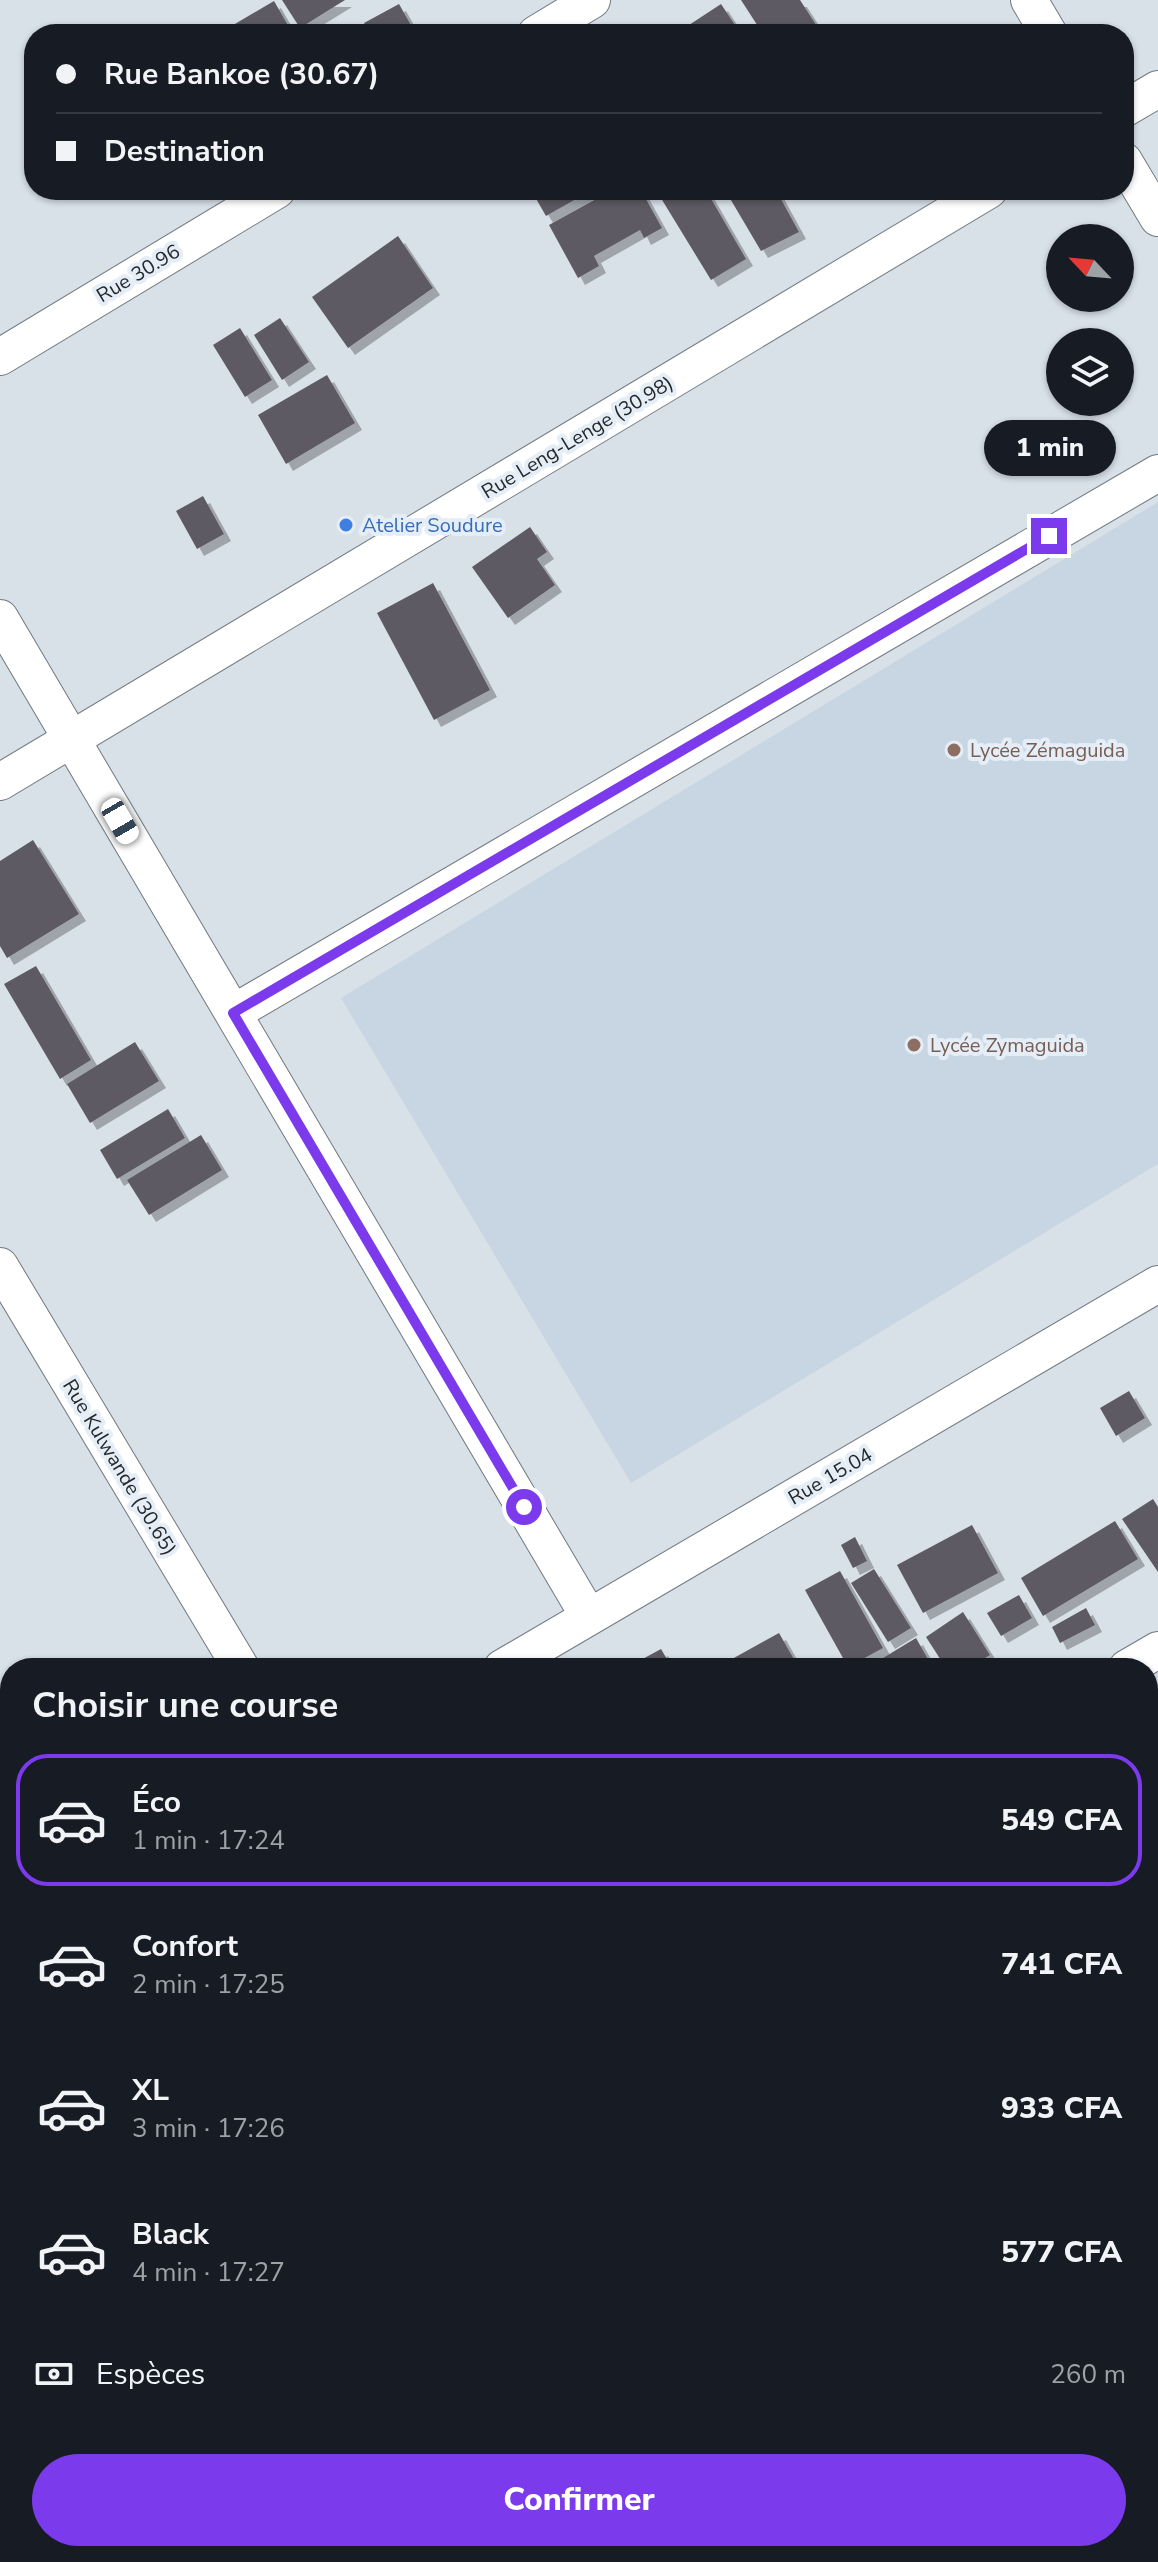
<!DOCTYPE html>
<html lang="fr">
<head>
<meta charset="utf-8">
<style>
  :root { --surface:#171b24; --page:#242831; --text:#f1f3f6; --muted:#9ea1a6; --line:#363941; --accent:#7c3aed }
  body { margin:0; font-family:"Nunito Sans",sans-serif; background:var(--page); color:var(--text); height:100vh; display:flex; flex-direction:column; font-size:30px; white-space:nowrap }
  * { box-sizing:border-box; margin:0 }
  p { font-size:26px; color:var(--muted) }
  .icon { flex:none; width:44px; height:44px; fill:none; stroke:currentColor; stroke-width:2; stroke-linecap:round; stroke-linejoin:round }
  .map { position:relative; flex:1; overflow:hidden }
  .sheet { position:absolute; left:0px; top:1658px; width:1158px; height:904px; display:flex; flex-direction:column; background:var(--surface); border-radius:32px 32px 0 0; box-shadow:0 2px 6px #0004 }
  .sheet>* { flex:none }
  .banner { position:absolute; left:24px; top:24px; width:1110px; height:176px; border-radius:32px; box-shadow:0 2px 6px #0004; display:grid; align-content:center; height:176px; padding:0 32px; background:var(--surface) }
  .needle { width:52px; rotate:296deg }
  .buttons { position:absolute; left:1046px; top:224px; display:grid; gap:16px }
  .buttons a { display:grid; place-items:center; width:88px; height:88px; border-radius:50%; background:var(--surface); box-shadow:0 2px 6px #0004; font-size:40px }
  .end { position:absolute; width:36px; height:36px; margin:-18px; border:10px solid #7c3aed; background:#fff; box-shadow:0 0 0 4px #fff }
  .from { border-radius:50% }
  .bubble { position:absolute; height:56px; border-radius:28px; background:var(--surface); box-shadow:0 2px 6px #0004; font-size:26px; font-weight:800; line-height:56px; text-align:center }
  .car { position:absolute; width:24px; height:48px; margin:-24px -12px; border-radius:10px; box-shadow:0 0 6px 2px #0007; background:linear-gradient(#fff 24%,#345 0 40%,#fff 0 76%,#345 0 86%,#fff 0) }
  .banner b { display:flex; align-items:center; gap:28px; height:76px; font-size:30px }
  .banner b+b { border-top:2px solid var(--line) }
  .banner i { width:20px; height:20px; background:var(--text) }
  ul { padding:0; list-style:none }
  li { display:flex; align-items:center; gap:24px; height:132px; margin:0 16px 12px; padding:0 16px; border:4px solid transparent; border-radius:32px }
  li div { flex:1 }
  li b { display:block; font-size:30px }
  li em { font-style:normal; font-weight:800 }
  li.selected { border-color:var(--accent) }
  li>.icon { width:72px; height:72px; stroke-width:1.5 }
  h2 { padding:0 32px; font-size:36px; line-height:96px }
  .pay { display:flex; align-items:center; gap:20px; height:88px; padding:0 32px; font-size:30px }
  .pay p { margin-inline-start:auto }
  .action { display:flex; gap:16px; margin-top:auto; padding:16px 32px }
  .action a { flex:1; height:92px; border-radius:48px; background:var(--accent); color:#fff; font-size:32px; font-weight:800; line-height:92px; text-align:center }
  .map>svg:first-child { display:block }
</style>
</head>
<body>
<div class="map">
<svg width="1158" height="2562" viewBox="0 0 1158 2562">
  <defs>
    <filter id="shadow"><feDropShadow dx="7" dy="7" stdDeviation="0" flood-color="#0004"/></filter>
  </defs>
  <rect width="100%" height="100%" fill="#d8e0e8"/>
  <path fill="#c8d6e3" d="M1158,502V1164L631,1483L341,998Z"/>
  <path fill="#5d5a63" filter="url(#shadow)" d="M282,0H345L300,28Z
    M741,0H800L822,34H763Z
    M274,1L293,34H218Z
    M399,4L416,34H370L364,23Z
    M721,4L741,34H691L686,27Z
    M531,190H592L546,216Z
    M612,190H641L662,228L644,238L640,230L594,256L599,266L578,278L549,225Z
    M656,190H706L746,259L711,280Z
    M725,190H776L799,232L761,251Z
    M398,236L433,288L348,348L312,297Z
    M280,318L309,362L282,380L254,335Z
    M240,328L272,380L245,397L213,345Z
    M327,375L355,423L286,464L258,415Z
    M203,496L224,534L197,549L176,511Z
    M530,527L547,552L537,559L555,585L508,618L472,567Z
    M433,583L490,690L434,720L377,613Z
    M33,840L79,914L7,958L0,946V861Z
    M36,966L91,1060L60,1079L4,984Z
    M135,1042L159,1081L90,1123L67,1084Z
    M168,1109L185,1138L117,1179L100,1150Z
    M201,1135L222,1170L149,1215L127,1180Z
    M1129,1391L1145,1418L1116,1436L1100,1408Z
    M1153,1499L1158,1507V1572L1122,1519Z
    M1115,1521L1138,1559L1043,1616L1021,1578Z
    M972,1525L998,1573L923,1613L897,1565Z
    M855,1537L867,1561L853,1568L841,1545Z
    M874,1569L911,1628L888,1642L851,1583Z
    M840,1571L883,1648L848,1667L805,1590Z
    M1019,1595L1032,1618L1001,1636L987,1613Z
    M1086,1608L1095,1625L1060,1643L1052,1627Z
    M963,1612L990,1655L969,1668H946L926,1637Z
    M779,1633L799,1668H725L723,1664Z
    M916,1638L933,1668H876L873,1664Z
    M661,1649L671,1666L626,1668Z
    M1158,1798V1828L1148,1812V1804Z
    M1152,1846L1158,1856V1898L1148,1905V1849Z
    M0,1985L10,2003L0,2009Z
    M0,2219L10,2224V2249L0,2244Z
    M1154,2370L1158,2377V2414L1154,2417L1148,2408V2374Z
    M190,2552H235L231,2562H211Z"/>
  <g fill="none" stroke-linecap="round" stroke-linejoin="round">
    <defs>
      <path id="street" d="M1029,0L1049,34
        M536,34L592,0
        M1124,109L1158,89
        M1124,161L1158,218
        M0,357L277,190
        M0,618L589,1617
        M0,782L989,190
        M233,1013L1158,473
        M0,1266L241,1668
        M502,1668L1158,1284
        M1127,1668L1158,1650
        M0,1836L10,1854
        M0,2434L10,2412
        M1148,2516L1158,2521
        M392,2552L398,2562
        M286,2562L291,2552
        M1150,2562L1158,2551"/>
      <path id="secondary" d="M1148,2061L1158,2055
        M1148,2131L1158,2126
        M673,2562L678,2552
        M737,2562L742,2552"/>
    </defs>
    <use href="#street" stroke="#717980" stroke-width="38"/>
    <use href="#secondary" stroke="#717980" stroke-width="46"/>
    <use href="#street" stroke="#fff" stroke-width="36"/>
    <use href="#secondary" stroke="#f3dbe8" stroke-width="44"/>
  </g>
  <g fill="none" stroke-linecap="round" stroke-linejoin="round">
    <path stroke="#7c3aed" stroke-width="10" d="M524,1507L233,1013L1049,536"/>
  </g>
  <circle fill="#3f7fe0" stroke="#e5eef6" stroke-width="3" cx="346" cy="525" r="8"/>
  <g fill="#8d6e63" stroke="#e5eef6" stroke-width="3">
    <circle cx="954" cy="750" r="8"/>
    <circle cx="914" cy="1045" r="8"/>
  </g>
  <g text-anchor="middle" stroke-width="8" stroke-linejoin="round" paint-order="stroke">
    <g font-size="20" fill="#24282b" stroke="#e5eef6">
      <text transform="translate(138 273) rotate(-31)" y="7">Rue 30.96</text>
      <text transform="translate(577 437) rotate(-31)" y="7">Rue Leng-Lenge (30.98)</text>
      <text transform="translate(120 1467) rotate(59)" y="7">Rue Kulwande (30.65)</text>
      <text transform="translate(830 1476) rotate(-30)" y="7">Rue 15.04</text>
    </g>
    <g font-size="20" fill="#366cbe" stroke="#e5eef6" text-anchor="start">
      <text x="362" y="532">Atelier Soudure</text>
    </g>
    <g font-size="20" fill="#785e54" stroke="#e5eef6" text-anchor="start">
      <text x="970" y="757">Lycée Zémaguida</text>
      <text x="930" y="1052">Lycée Zymaguida</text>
    </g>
  </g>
</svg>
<div class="buttons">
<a><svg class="needle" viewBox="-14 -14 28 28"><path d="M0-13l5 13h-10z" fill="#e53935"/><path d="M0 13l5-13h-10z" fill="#9ea1a6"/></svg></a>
<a><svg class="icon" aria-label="layers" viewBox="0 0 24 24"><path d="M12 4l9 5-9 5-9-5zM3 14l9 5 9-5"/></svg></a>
</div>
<i class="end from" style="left:524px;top:1507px"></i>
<i class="end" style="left:1049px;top:536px"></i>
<div class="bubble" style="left:984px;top:420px;width:132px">1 min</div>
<i class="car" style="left:120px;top:821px;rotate:150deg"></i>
<div class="banner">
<b><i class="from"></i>Rue Bankoe (30.67)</b>
<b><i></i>Destination</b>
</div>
<section class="sheet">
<h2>Choisir une course</h2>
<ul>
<li class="selected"><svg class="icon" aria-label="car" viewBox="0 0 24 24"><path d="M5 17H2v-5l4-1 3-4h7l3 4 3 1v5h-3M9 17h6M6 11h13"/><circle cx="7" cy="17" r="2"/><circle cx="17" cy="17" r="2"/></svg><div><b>Éco</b><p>1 min · 17:24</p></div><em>549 CFA</em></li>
<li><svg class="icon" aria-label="car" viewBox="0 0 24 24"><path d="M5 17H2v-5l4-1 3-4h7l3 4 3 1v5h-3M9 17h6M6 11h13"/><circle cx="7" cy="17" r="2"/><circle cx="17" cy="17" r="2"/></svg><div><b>Confort</b><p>2 min · 17:25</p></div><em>741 CFA</em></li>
<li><svg class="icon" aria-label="car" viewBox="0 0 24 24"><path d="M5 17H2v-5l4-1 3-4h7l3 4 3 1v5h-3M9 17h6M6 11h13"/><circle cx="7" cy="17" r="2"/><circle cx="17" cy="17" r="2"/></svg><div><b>XL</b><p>3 min · 17:26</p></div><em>933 CFA</em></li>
<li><svg class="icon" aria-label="car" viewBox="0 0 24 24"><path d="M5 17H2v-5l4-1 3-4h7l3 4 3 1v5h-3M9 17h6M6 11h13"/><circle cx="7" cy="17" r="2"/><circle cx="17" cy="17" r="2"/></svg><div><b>Black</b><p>4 min · 17:27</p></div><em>577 CFA</em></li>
</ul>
<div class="pay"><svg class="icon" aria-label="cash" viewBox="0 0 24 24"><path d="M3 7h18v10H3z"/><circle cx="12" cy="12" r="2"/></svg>Espèces<p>260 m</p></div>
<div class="action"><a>Confirmer</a></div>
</section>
</div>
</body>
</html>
